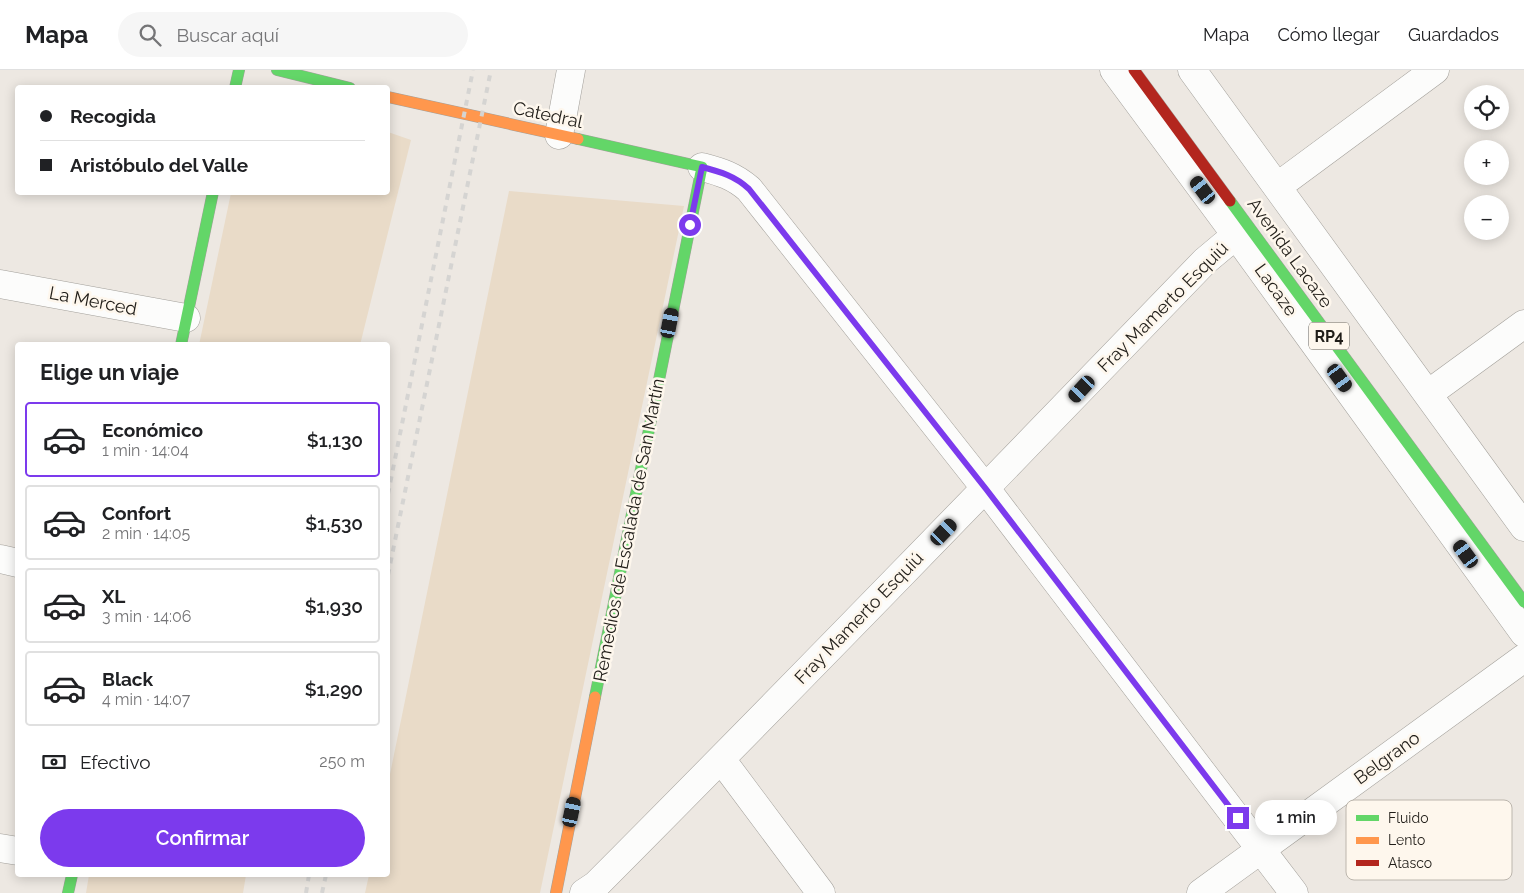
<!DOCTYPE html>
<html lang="es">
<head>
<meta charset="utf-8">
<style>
  :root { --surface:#fff; --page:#f6f6f6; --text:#202124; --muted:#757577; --line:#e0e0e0; --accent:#7c3aed }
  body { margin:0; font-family:Raleway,sans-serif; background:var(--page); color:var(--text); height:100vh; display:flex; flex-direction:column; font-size:19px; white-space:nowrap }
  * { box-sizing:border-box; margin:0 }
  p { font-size:16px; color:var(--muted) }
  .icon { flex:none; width:28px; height:28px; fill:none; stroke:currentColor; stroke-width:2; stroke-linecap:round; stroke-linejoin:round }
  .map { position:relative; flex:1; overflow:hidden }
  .sheet { position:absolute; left:15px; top:272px; width:375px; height:535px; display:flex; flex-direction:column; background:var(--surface); border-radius:5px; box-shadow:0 2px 12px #0003 }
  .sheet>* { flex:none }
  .hud { position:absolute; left:15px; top:15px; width:375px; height:110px; border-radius:5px; box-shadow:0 2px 12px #0003; display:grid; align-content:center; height:110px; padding:0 25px; background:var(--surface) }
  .fabs { position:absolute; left:1464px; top:15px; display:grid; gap:10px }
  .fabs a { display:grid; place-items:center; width:45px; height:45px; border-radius:50%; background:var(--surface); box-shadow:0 2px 12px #0003; font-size:25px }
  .end { position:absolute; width:22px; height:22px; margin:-11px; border:6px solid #7c3aed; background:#fff; box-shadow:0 0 0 2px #fff }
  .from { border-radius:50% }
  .bubble { position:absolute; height:35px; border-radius:18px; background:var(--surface); box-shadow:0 2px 12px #0003; font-size:16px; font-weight:600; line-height:35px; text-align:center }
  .car { position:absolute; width:15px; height:30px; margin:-15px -8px; border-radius:6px; box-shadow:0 0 4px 1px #0007; background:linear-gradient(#222 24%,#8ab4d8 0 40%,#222 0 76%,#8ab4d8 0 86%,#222 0) }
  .hud b { display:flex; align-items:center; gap:18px; height:48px; font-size:19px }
  .hud b+b { border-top:1px solid var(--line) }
  .hud i { width:12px; height:12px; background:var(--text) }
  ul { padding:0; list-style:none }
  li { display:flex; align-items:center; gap:15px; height:75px; margin:0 10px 8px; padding:0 15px; border:2px solid var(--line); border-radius:5px }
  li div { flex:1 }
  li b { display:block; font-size:19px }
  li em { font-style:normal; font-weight:600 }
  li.active { border-color:var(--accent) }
  li>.icon { width:45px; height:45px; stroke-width:1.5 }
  h2 { padding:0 25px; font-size:22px; line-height:60px }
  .pay { display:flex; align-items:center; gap:12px; height:55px; padding:0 25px; font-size:19px }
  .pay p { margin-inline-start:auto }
  .button { display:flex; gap:10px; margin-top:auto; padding:10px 25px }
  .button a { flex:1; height:58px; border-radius:30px; background:var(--accent); color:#fff; font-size:20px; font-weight:600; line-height:58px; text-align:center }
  header { display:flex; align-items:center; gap:30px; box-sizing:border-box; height:70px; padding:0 25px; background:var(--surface); border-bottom:1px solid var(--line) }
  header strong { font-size:24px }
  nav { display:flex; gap:28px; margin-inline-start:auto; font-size:18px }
  .search { width:350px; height:45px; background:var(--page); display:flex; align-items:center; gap:12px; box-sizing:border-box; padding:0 18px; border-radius:28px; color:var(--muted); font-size:19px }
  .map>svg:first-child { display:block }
</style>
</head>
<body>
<header>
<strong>Mapa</strong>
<div class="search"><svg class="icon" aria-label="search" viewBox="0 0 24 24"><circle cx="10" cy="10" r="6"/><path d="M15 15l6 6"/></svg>Buscar aquí</div>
<nav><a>Mapa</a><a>Cómo llegar</a><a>Guardados</a></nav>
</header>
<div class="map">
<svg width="1524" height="823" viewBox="0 0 1524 823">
  <rect width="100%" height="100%" fill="#ede8e2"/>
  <path fill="#e9dbc8" d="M388,62L411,70L360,275H199L231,123L388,122Z
    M509,121L684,136L540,823H365L369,805H388V714Z
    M89,805H246L243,823H86Z"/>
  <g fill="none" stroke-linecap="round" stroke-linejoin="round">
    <defs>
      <path id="street" d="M1114,0L1236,165L1524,563
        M1192,0L1524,457
        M559,65L571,0
        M702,97C721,102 734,106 749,119L986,419L1294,823
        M1278,116L1435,0
        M0,214L186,248
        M1428,324L1524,254
        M0,489L18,493
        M721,689L821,823
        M0,778L18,781
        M584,823L596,815C801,609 1003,400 1205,191L1236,165
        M1201,823L1524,588"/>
      <path id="fast" d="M277,0L350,18
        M235,18L239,0
        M578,69L702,97L595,627
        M1230,131L1524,532
        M181,275L213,122
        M68,823L72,805"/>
      <path id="slow" d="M388,27L578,69
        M556,823L595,627"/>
      <path id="jam" d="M1134,0L1230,131"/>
    </defs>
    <use href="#street" stroke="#a3a09b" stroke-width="29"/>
    <use href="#fast" stroke="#a3a09b" stroke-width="12"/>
    <use href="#slow" stroke="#a3a09b" stroke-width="12"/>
    <use href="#jam" stroke="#a3a09b" stroke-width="12"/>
    <use href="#street" stroke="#fcfcfb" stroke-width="28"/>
    <use href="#fast" stroke="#63d668" stroke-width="11"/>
    <use href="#slow" stroke="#ff974d" stroke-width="11"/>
    <use href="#jam" stroke="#b3261e" stroke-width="11"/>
    <path stroke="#d5d4d2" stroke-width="4" stroke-dasharray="6 6" stroke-linecap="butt" d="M388,424L473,0
      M388,505L491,0
      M306,823L309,805
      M322,823L326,805"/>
  </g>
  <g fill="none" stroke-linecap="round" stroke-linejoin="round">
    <path stroke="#7c3aed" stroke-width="6" d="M690,155L702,97C721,102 735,106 749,119L986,419L1238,748"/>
  </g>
  <g text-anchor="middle" stroke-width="5" stroke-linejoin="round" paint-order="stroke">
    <rect fill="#fef7ed" stroke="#635f59" stroke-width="1" x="1309" y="252.5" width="40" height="27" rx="4"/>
    <g font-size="16" font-weight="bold" fill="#211e19">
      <text x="1329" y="272">RP4</text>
    </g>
    <g font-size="18" fill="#211e19" stroke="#fef7ed">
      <text transform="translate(548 45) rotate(12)" y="6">Catedral</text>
      <text transform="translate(1290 183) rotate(54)" y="6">Avenida Lacaze</text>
      <text transform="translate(1276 220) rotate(54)" y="6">Lacaze</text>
      <text transform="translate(93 231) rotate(11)" y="6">La Merced</text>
      <text transform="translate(1163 237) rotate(-45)" y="6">Fray Mamerto Esquiú</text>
      <text transform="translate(629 460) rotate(-79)" y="6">Remedios de Escalada de San Martín</text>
      <text transform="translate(859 548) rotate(-46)" y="6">Fray Mamerto Esquiú</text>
      <text transform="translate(1387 688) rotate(-36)" y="6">Belgrano</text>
    </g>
  </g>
  <rect x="1346" y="730" width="166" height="80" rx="8" fill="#fef7ed" stroke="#bcb6ad" stroke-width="1"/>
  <rect x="1356" y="745" width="23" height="6" fill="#63d668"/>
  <rect x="1356" y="767" width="23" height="7" fill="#ff974d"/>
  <rect x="1356" y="790" width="23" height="6" fill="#b3261e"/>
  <g font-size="14" fill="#211e19">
    <text x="1388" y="753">Fluido</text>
    <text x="1388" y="775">Lento</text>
    <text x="1388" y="798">Atasco</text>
  </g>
</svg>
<div class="fabs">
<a><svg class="icon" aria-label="locate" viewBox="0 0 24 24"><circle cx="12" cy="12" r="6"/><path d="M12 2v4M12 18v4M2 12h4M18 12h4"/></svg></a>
<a>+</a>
<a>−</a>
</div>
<i class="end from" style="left:690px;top:155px"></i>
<i class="end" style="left:1238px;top:748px"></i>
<div class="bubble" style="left:1255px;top:730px;width:82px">1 min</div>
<i class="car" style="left:1203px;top:120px;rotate:323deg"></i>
<i class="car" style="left:670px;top:253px;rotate:11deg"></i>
<i class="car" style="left:1340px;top:308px;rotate:144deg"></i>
<i class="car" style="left:1082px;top:319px;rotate:223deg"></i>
<i class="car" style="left:944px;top:462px;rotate:44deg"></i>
<i class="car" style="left:1466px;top:484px;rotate:324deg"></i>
<i class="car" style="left:572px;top:742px;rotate:12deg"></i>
<div class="hud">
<b><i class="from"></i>Recogida</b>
<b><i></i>Aristóbulo del Valle</b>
</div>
<section class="sheet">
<h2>Elige un viaje</h2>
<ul>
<li class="active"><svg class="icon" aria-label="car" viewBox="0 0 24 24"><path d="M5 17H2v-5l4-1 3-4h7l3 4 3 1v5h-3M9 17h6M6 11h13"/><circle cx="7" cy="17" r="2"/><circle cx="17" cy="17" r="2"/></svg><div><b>Económico</b><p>1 min · 14:04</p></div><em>$1,130</em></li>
<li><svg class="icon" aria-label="car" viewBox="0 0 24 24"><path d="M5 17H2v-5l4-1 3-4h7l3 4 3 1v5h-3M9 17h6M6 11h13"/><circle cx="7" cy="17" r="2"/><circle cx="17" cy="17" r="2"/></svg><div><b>Confort</b><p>2 min · 14:05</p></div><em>$1,530</em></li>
<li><svg class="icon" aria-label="car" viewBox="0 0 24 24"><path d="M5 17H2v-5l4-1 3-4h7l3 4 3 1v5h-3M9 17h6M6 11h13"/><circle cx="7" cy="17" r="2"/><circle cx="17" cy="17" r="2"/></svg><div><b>XL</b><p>3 min · 14:06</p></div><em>$1,930</em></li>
<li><svg class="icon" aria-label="car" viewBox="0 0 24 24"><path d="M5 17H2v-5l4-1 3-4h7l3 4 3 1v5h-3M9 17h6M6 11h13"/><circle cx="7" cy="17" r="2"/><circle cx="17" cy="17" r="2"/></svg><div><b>Black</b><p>4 min · 14:07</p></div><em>$1,290</em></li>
</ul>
<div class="pay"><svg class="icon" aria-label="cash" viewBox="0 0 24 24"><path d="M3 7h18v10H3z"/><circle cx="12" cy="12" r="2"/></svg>Efectivo<p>250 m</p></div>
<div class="button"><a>Confirmar</a></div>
</section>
</div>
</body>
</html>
